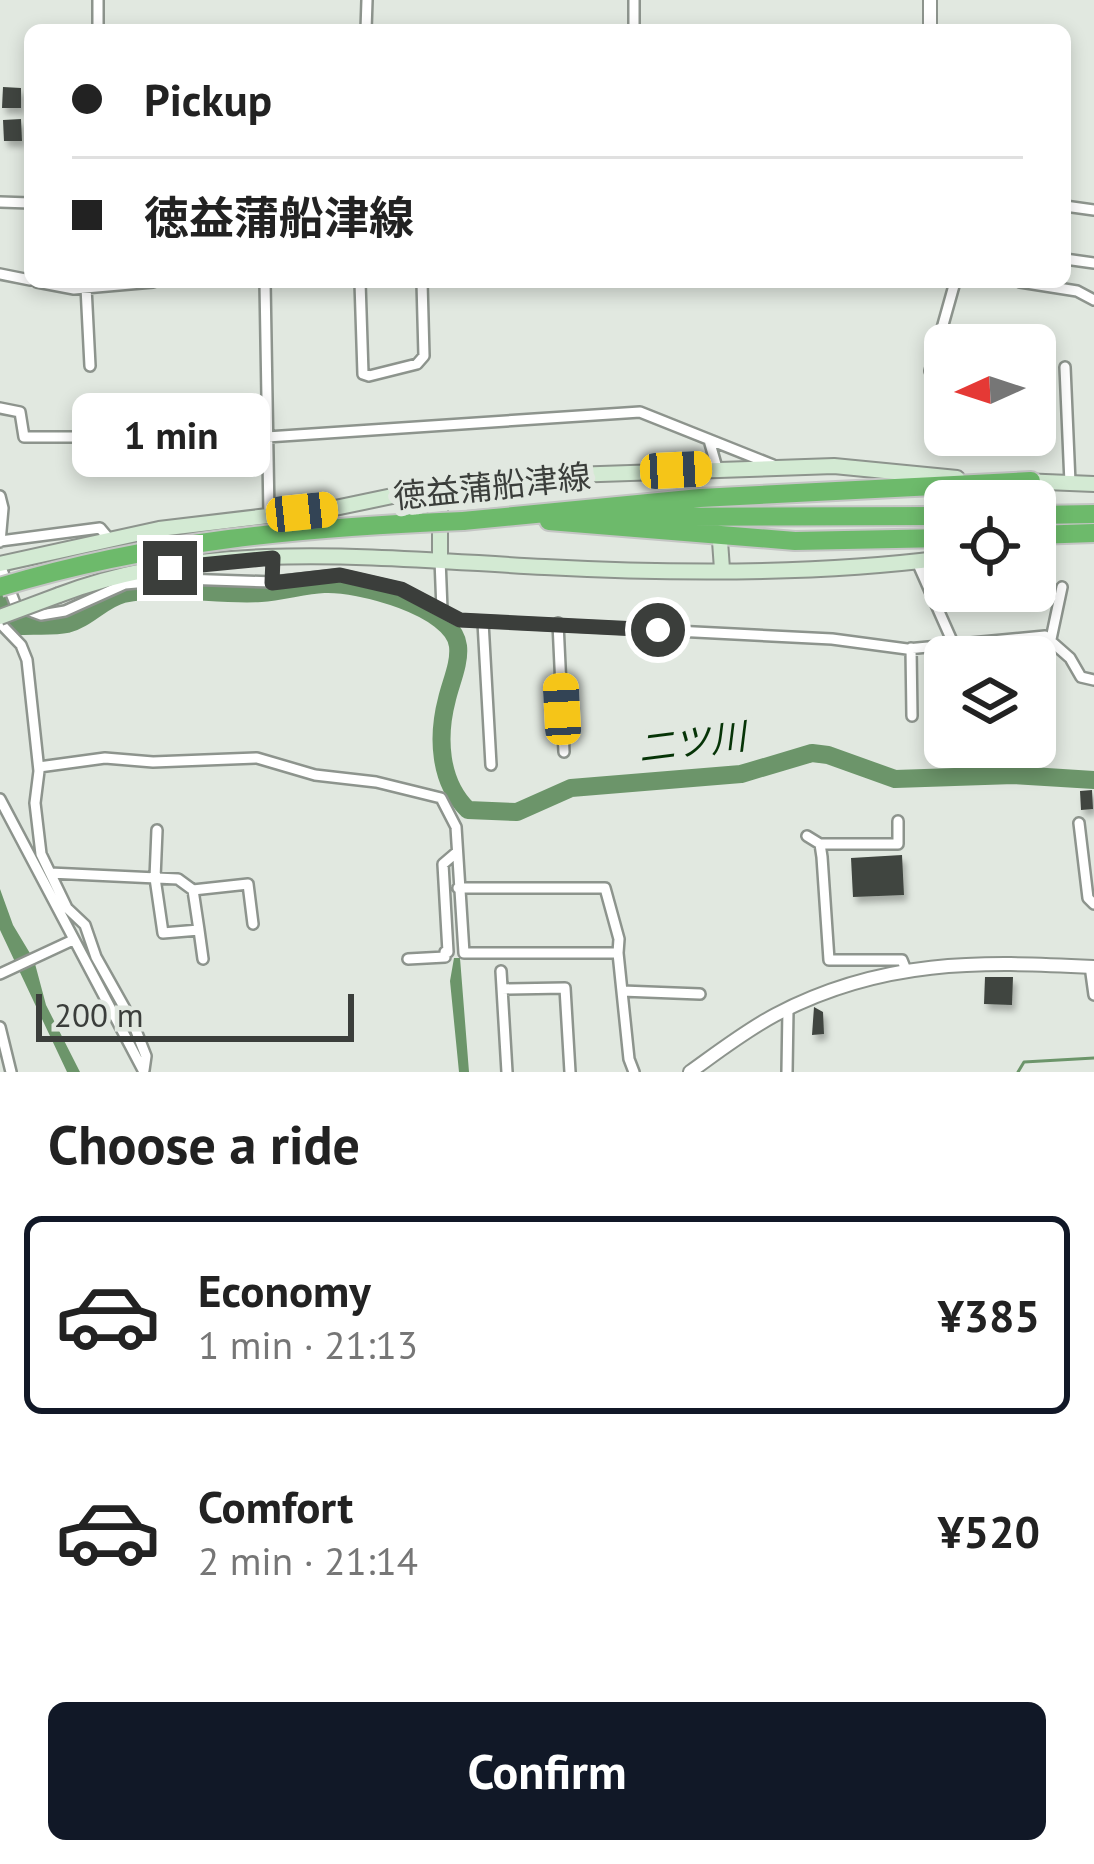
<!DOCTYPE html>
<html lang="en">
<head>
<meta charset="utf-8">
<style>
  :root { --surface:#fff; --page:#f2f2f2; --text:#222; --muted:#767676; --line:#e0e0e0; --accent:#111827 }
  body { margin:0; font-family:"PT Sans","Noto Sans JP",sans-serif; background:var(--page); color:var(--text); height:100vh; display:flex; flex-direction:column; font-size:45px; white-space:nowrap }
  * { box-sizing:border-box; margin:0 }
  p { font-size:39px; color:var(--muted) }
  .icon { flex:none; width:66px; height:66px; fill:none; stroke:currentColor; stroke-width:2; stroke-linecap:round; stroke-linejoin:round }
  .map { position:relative; height:1072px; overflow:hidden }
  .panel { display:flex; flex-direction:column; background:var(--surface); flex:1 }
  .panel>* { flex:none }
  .top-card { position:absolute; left:24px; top:24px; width:1047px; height:264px; border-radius:18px; box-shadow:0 6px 18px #0003; display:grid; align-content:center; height:264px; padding:0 48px; background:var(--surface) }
  .needle { width:78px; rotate:267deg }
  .tools { position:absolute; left:924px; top:324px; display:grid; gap:24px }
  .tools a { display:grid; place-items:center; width:132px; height:132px; border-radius:18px; background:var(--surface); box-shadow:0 6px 18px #0003; font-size:60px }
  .scale { position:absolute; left:36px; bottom:30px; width:318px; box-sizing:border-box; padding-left:12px; border:6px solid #3b3e3b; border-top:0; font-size:33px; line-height:42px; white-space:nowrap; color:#3b3e3b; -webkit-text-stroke:9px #e1e8e0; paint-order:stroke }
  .end { position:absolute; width:54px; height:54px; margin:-27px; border:15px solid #3b3e3b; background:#fff; box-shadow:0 0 0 6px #fff }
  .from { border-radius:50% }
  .bubble { position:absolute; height:84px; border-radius:18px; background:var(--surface); box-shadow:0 6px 18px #0003; font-size:39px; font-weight:700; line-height:84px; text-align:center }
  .car { position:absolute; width:36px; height:72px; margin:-36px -18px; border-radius:15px; box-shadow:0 0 9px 3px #0007; background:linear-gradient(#f5c518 24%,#345 0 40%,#f5c518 0 76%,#345 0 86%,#f5c518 0) }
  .top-card b { display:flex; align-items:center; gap:42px; height:114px; font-size:45px }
  .top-card b+b { border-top:3px solid var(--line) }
  .top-card i { width:30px; height:30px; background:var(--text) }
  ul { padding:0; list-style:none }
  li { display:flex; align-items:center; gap:36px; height:198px; margin:0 24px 18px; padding:0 24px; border:6px solid transparent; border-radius:18px }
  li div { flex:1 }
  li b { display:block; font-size:45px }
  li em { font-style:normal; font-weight:700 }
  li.on { border-color:var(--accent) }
  li>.icon { width:108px; height:108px; stroke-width:1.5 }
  h2 { padding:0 48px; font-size:54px; line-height:144px }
  .button { display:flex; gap:24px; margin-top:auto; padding:24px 48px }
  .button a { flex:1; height:138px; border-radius:18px; background:var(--accent); color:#fff; font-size:48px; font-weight:700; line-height:138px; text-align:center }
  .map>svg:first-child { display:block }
</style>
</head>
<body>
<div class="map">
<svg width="1094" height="1072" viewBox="0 0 1094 1072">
  <defs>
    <filter id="shadow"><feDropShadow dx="3.5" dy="6" stdDeviation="3" flood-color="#0004"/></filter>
  </defs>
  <rect width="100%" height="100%" fill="#e1e8e0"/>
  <path fill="#6c956a" d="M0,889L13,925L34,960L46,1005L80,1072H67L0,930Z
    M454,958H460L469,1072H459L450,981Z"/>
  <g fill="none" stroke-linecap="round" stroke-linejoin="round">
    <path stroke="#6c956a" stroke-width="3" d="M1018,1072L1024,1062L1094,1058"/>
    <path stroke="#6c956a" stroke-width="18" d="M0,601L21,626C35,625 53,627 67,624C87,619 103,599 123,594C168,584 216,596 261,593C282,592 303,585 324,584C357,582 454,607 458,646C460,663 451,682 447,699C437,737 439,782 468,810L517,812L571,788L741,774L812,753L828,755L895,779L1014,775L1094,780"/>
  </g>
  <path fill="#3f453f" filter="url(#shadow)" d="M3,87L21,88V108H2Z
    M21,119L22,141H4L3,120Z
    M1092,790L1093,809L1081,810L1080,791Z
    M902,855L904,895L853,897L851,858Z
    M985,977H1013L1012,1005L984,1004Z
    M814,1007L823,1012L824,1034L812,1035Z"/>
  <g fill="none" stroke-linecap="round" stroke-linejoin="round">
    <defs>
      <path id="minor" d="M98,30V0
        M366,30L367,0
        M634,30V0
        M0,202L30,203
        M1065,206L1094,210
        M1065,259L1094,263
        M0,274L30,280
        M37,282L74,289L153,282
        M265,282L269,515
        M360,282L363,374L369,376L417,364L424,356L422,282
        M1020,282L1077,291L1094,300
        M86,287L90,366
        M1065,367L1070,483
        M930,371L955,282
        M0,408L20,412L24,437H267L640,412L773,465
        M709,440L717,468
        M0,496L3,508L0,542
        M0,541L100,528L110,540
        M440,559L442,610
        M917,562L953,643
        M0,565L16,606L41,615L65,611L125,584L182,579L273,582L340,575L401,589L459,620L832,639L907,649L1045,636L1070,658L1081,677L1094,680
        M483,622L491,765
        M0,623L21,645L27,660L39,771L35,803L41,854L67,908L85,925L96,957L133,1023L146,1056L144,1070
        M558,623L564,752
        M1051,639L1062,587
        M911,648L912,716
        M39,767L105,758L153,762L257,758L315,775L376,782L441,798L456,827L464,953H618L629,1059L634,1072
        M0,799L143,1070
        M1079,823L1088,898L1094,904
        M157,830L155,878L163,933L199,930L193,890
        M807,836L820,844L822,857L829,960H902L906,970
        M820,844H898V821
        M50,873L178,879L193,890L248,884L253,924
        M458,888H605L619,939L618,953
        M199,930L203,959
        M408,959L445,957V952H448L443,864L457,852
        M1090,966L1094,995
        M501,971L507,1072
        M0,974L73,940
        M502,989L565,988L570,1072
        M622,991L700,994
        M0,1027L11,1072
        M787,1072L788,1009"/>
      <path id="tertiary" d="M930,30V0
        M690,1072C718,1052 745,1031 775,1015C881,959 979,961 1094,967"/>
      <path id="secondary" d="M1021,481L1094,484
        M440,486V559
        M720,541L722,569
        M0,564L159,529L335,508L440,486L541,476L834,466L957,478
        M59,595C209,537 388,559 545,567C677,574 814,575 945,558"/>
      <path id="motorway" d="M1035,515L1094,514
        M608,517L945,516
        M463,521L700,498L1031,481
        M549,521L795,541L945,538
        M1035,535L1094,533"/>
    </defs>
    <use href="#minor" stroke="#8d948d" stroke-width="14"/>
    <use href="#tertiary" stroke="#8d948d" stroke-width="16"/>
    <use href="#secondary" stroke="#8d948d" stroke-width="18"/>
    <use href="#motorway" stroke="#c4c5c4" stroke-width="22"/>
    <use href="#minor" stroke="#fff" stroke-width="9"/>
    <use href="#tertiary" stroke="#fff" stroke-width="12"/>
    <use href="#secondary" stroke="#d3ead3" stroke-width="14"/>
    <use href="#motorway" stroke="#6dba6b" stroke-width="18"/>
    <defs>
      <path id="secondary-bridge" d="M0,617L59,595"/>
      <path id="motorway-bridge" d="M0,587C152,541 305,527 463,521"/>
    </defs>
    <use href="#secondary-bridge" stroke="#8d948d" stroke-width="18" stroke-linecap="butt"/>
    <use href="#motorway-bridge" stroke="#c4c5c4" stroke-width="22" stroke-linecap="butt"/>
    <use href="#secondary-bridge" stroke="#d3ead3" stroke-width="14"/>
    <use href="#motorway-bridge" stroke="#6dba6b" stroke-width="18"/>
  </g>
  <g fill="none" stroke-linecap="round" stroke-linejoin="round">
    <path stroke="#3b3e3b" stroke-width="15" d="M170,568L273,558L272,583L340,575L401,589L460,620L658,630"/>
  </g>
  <g text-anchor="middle" stroke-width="12" stroke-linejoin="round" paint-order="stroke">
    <g font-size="33" fill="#3b3e3b" stroke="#e1e8e0">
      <text transform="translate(492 486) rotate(-6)" y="12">徳益蒲船津線</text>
    </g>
    <g font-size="36" font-style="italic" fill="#063407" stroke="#e1e8e0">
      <text transform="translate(692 742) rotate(-7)" y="13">二ツ川</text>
    </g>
  </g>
</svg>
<div class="tools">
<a><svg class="needle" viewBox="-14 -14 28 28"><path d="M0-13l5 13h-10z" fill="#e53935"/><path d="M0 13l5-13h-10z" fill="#767676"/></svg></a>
<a><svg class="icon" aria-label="locate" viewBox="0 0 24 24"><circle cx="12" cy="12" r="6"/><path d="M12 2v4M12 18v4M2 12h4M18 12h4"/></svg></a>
<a><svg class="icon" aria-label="layers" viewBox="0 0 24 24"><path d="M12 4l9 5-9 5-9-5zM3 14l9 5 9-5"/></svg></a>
</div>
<div class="scale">200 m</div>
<i class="end from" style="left:658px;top:630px"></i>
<i class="end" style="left:170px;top:568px"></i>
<div class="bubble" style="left:72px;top:393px;width:198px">1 min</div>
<i class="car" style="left:676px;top:470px;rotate:87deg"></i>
<i class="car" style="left:302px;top:512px;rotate:84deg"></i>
<i class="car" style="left:562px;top:709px;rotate:357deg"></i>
<div class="top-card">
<b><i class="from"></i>Pickup</b>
<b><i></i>徳益蒲船津線</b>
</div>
</div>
<section class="panel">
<h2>Choose a ride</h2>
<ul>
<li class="on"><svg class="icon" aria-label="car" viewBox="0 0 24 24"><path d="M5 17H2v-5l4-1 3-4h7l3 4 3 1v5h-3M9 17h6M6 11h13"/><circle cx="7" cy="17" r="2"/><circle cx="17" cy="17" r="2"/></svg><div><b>Economy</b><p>1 min · 21:13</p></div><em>¥385</em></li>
<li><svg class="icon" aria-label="car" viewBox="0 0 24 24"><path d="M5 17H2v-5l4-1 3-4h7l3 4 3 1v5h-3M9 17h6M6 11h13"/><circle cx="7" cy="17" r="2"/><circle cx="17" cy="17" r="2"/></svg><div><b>Comfort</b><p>2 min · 21:14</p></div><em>¥520</em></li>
</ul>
<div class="button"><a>Confirm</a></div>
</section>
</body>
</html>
